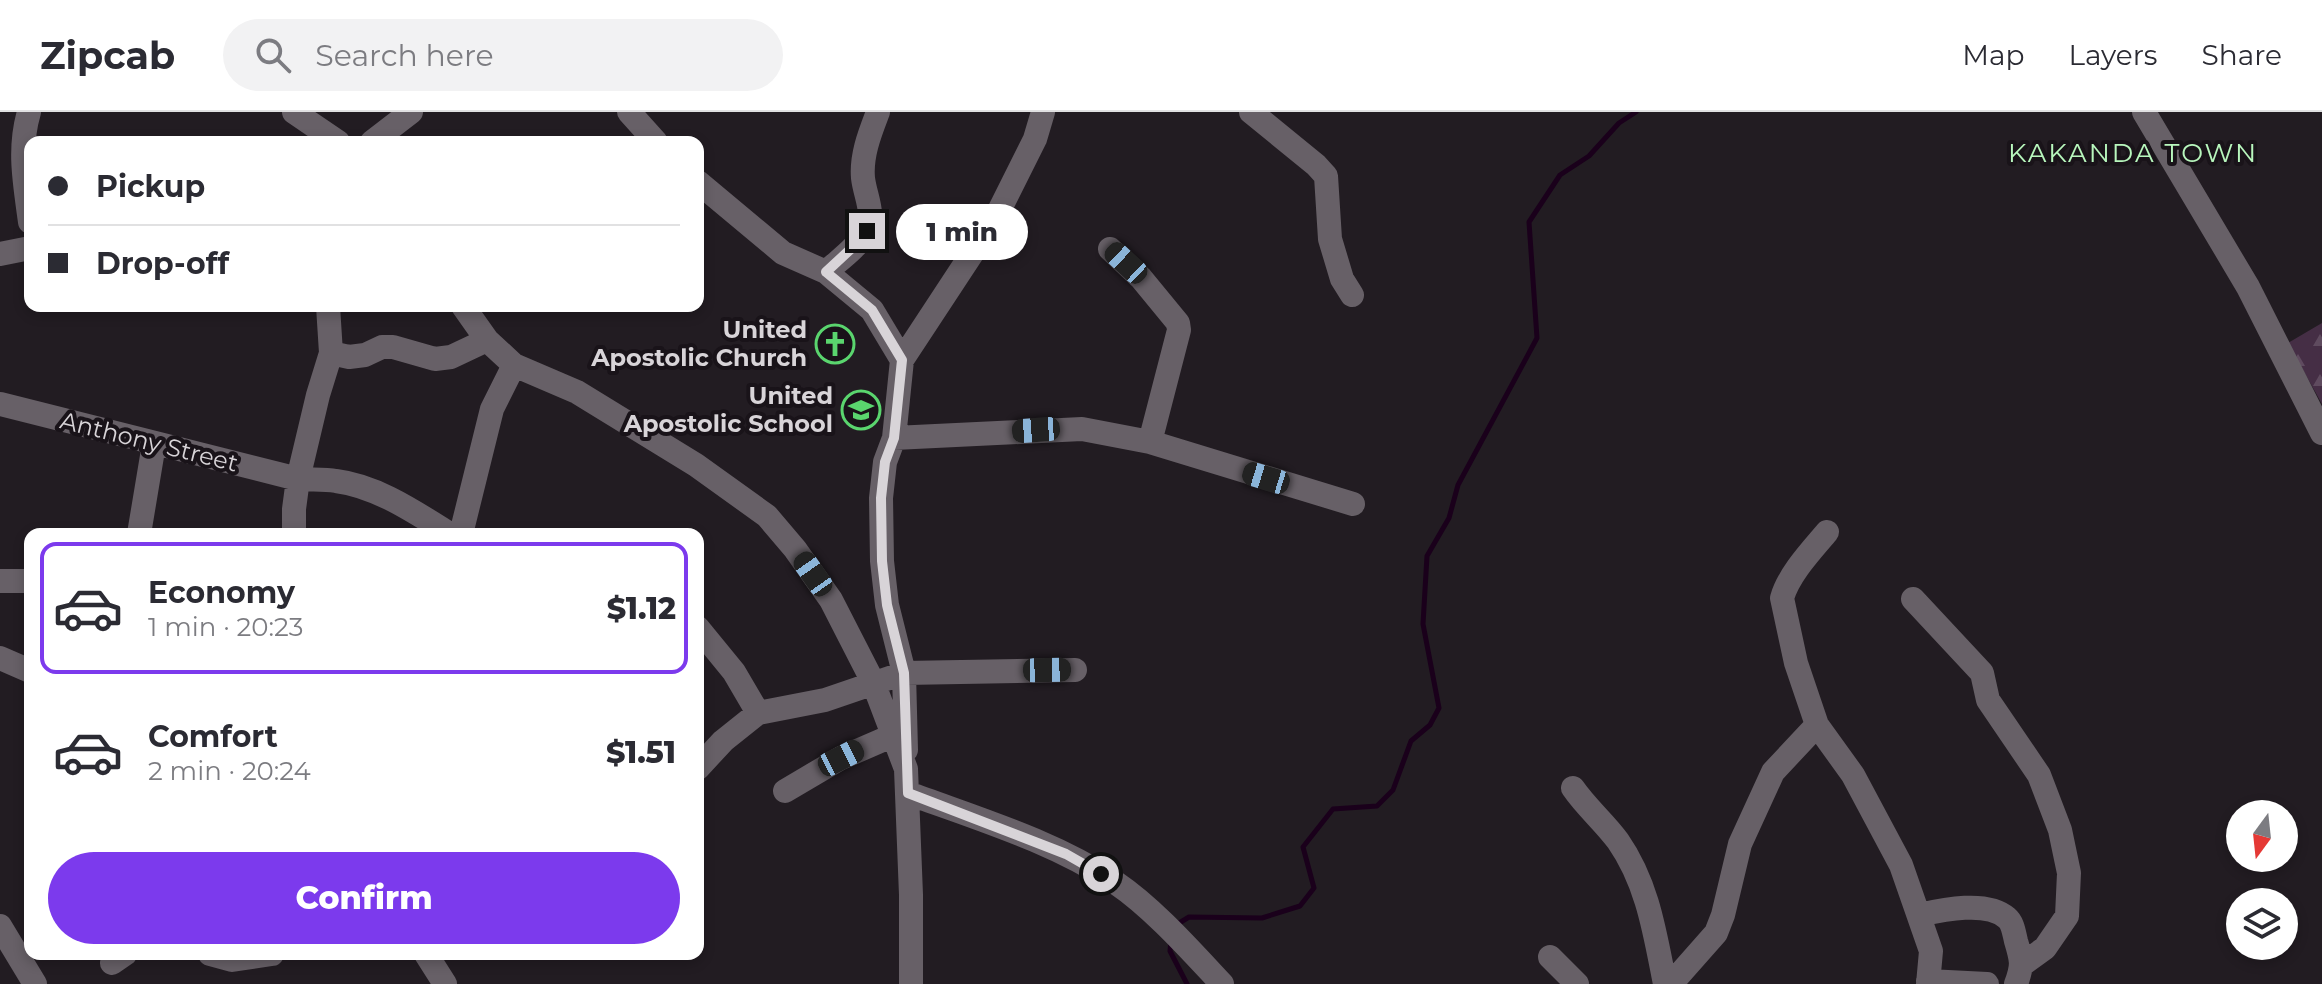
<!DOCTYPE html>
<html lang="en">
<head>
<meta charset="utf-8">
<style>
  :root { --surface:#fff; --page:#f2f2f3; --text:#2b2b33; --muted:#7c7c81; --line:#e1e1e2; --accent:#7c3aed }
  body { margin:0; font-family:Montserrat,sans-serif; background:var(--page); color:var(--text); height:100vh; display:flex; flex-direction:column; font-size:30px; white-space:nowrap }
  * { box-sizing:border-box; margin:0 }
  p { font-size:26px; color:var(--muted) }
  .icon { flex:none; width:44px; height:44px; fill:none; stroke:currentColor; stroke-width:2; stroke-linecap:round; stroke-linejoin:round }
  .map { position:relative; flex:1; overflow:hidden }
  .side { position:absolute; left:24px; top:416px; width:680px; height:432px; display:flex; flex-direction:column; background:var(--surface); border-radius:16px; box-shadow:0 4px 12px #0003 }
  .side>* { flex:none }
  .banner { position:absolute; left:24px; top:24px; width:680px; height:176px; border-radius:16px; box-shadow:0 4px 12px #0003; display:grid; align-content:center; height:176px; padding:0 24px; background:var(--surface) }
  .needle { width:52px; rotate:195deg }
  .tools { position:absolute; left:2226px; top:688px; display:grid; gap:16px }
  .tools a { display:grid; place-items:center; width:72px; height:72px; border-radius:50%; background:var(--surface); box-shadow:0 4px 12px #0003; font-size:40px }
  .end { position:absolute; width:36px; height:36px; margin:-18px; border:10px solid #d8d4d8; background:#111; box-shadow:0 0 0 4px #111 }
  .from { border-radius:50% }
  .bubble { position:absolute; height:56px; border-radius:28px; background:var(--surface); box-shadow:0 4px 12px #0003; font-size:26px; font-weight:800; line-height:56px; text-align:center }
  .car { position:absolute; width:24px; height:48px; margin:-24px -12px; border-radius:10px; box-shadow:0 0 6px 2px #0007; background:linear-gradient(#222 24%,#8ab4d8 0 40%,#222 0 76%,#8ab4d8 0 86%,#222 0) }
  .banner b { display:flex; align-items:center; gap:28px; height:76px; font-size:30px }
  .banner b+b { border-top:2px solid var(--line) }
  .banner i { width:20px; height:20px; background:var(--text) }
  ul { padding:14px 0 0; list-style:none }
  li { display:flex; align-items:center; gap:24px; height:132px; margin:0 16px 12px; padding:0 8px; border:4px solid transparent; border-radius:16px }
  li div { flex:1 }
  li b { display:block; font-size:30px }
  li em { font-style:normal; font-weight:800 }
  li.active { border-color:var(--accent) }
  li>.icon { width:72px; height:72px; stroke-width:1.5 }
  .action { display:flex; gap:16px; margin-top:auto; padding:16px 24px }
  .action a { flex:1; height:92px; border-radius:48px; background:var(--accent); color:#fff; font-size:32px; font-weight:800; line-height:92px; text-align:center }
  header { display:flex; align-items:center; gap:48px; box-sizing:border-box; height:112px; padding:0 40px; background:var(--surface); border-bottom:2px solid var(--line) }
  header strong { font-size:38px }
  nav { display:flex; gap:44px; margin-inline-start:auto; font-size:28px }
  .search { width:560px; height:72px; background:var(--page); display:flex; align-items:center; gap:20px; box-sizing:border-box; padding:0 28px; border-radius:44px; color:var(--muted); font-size:30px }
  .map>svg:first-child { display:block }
</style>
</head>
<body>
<header>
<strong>Zipcab</strong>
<div class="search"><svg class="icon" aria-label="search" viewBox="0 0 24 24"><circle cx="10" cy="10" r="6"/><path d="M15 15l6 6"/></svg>Search here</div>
<nav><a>Map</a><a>Layers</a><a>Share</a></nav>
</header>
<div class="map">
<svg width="2322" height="872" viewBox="0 0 2322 872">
  <defs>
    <pattern id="forest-firs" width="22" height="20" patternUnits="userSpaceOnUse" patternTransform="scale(2)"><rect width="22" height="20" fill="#452e45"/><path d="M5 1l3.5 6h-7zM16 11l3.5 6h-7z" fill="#5f4b5f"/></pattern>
  </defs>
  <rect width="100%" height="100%" fill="#221c22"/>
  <path fill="url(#forest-firs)" d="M2322,211V292L2288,231Z"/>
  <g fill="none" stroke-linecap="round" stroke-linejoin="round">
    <path stroke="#1a001b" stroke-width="5" d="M1176,813L1189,805L1262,806L1300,794L1314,776L1303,735L1333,697L1377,694L1393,678L1411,629L1430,613L1439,596L1423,512L1427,444L1449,406L1458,373L1537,226L1529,110L1560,63L1589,44L1619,11L1636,0
      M1171,829L1170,839L1187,872"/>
    <path stroke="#676067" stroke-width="24" d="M29,0C18,37 25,72 30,110
      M294,0L338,30
      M629,0L656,30
      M1251,0L1316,53L1326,64L1330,127L1342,167L1352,183
      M2144,0L2248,175L2322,321
      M372,30L411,0
      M698,70L783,141L826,160L872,198L902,248
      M1110,137L1141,166L1178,211L1179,218L1150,330
      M0,142L30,136
      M826,160C839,148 857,136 866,120C876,103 865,84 863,66C861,43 870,21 878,0
      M463,194L487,228L514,253L577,280L696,353L767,404L795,437L831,488L873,570L906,657L911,783V872
      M331,241L349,245L365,243L382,235H393L435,247L451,245L487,228
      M0,292L298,367C311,368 324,367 336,369C377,374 416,401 450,422
      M894,326L1082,317L1150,330L1353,392
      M139,422L154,332
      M294,422V397L298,367L318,283L331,241L328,194
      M461,422L492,297L514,253
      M0,469H30
      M1913,487L1982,561L1988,588L2039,663L2060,718L2069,761L2067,804L2045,836L2023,852
      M698,516L734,560L758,601
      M0,546L30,559
      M1817,613L1853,663L1901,753L1931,839L1928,872
      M906,638L904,561L887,493L882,449L881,386L885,350L894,326L902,248L996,105L1035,27L1043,0
      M698,656L723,629L758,601L825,588L904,561L1075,558
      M1573,676C1586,695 1604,710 1618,729C1648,772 1655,822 1665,872
      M785,679L841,646L894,623
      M908,681C978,707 1053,729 1116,771C1153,796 1191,839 1222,872
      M1919,803C1942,798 1987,788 2007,806C2013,811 2014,821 2016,829C2022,849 2023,853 2016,872
      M0,814L35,872
      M210,842L232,848L272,842
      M426,842L445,872
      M1550,845L1577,872
      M112,851L125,842
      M1928,869L1987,872
      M1671,872L1716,821L1723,803L1740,732L1773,660L1817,613L1796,551L1782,486C1789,462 1811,439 1827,420"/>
  </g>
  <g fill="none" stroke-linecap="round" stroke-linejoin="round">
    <path stroke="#d8d4d8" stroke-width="10" d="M867,119L854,134L826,160L872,198L902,248L894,326L885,350L881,386L882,449L887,493L904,561L908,681L1066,742L1101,762"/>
  </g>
  <defs>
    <symbol id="church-ring" viewBox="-11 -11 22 22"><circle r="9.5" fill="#191319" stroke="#5ad56e" stroke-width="1.5"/><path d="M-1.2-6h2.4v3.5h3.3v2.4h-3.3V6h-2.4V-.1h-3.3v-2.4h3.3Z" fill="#5ad56e"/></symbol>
    <symbol id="school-ring" viewBox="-11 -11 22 22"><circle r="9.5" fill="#191319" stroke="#5ad56e" stroke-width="1.5"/><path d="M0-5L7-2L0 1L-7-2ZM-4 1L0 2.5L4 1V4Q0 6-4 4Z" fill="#5ad56e"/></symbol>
  </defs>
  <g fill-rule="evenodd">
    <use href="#church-ring" x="813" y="210" width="44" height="44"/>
    <use href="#school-ring" x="839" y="276" width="44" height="44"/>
  </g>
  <g text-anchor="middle" stroke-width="8" stroke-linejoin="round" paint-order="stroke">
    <g font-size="24" font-weight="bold" fill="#d8d4d8" stroke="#191319" text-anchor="end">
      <text x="807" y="226">United<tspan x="807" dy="28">Apostolic Church</tspan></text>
      <text x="833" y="292">United<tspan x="833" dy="28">Apostolic School</tspan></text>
    </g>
    <g font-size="24" fill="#d8d4d8" stroke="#191319">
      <text transform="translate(149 330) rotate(14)" y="8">Anthony Street</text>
    </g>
    <g font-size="26" letter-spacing="2" fill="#b8f7bd" stroke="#191319">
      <text x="2133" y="50">KAKANDA TOWN</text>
    </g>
  </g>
</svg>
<div class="tools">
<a><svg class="needle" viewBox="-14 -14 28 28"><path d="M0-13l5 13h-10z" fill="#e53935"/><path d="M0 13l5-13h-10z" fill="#7c7c81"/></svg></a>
<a><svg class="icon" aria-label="layers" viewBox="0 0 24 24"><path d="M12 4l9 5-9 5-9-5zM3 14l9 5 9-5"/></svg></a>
</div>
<i class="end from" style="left:1101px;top:762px"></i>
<i class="end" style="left:867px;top:119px"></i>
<div class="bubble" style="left:896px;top:92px;width:132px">1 min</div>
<i class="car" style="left:1126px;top:151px;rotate:313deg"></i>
<i class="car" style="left:1036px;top:318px;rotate:266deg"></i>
<i class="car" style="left:1266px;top:366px;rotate:287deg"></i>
<i class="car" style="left:813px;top:462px;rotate:325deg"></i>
<i class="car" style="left:1047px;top:558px;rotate:89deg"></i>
<i class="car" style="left:841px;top:646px;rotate:63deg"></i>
<div class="banner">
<b><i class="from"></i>Pickup</b>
<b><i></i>Drop-off</b>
</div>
<section class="side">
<ul>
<li class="active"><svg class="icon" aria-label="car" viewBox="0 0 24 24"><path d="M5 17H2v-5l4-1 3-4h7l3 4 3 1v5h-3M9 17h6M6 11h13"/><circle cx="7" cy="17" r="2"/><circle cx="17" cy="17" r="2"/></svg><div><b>Economy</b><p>1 min · 20:23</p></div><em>$1.12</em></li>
<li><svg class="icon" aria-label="car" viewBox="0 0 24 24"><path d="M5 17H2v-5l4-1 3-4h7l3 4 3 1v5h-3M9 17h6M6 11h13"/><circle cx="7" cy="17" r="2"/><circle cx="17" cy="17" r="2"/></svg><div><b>Comfort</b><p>2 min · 20:24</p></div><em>$1.51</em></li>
</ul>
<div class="action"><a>Confirm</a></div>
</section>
</div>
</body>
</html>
